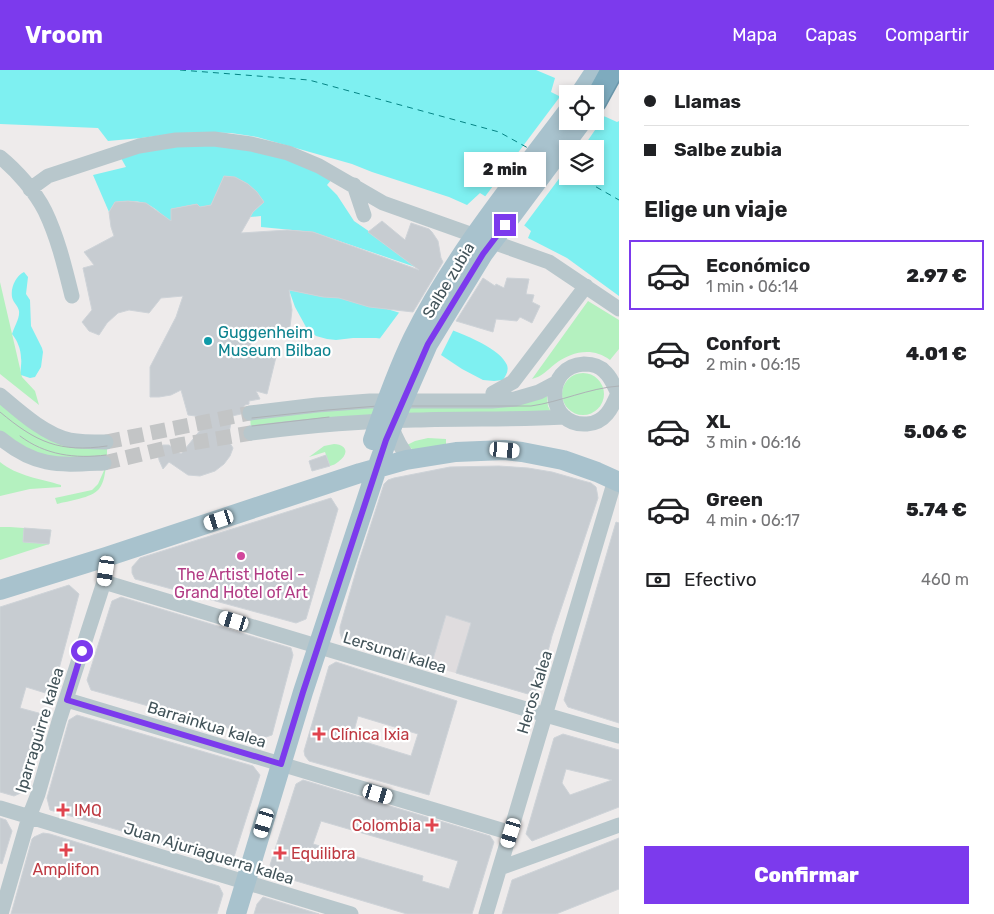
<!DOCTYPE html>
<html lang="es">
<head>
<meta charset="utf-8">
<style>
  :root { --surface:#fff; --page:#f6f6f6; --text:#202124; --muted:#757577; --line:#e0e0e0; --accent:#7c3aed }
  body { margin:0; font-family:Rubik,sans-serif; background:var(--page); color:var(--text); height:100vh; display:flex; flex-direction:column; font-size:19px; white-space:nowrap }
  * { box-sizing:border-box; margin:0 }
  p { font-size:16px; color:var(--muted) }
  .icon { flex:none; width:28px; height:28px; fill:none; stroke:currentColor; stroke-width:2; stroke-linecap:round; stroke-linejoin:round }
  .map { position:relative; flex:1; overflow:hidden }
  .sheet { display:flex; flex-direction:column; background:var(--surface); width:375px }
  .sheet>* { flex:none }
  .guide { display:grid; align-content:center; height:110px; padding:0 25px; background:var(--surface) }
  .controls { position:absolute; left:559px; top:15px; display:grid; gap:10px }
  .controls a { display:grid; place-items:center; width:45px; height:45px; border-radius:0px; background:var(--surface); box-shadow:0 2px 8px #0003; font-size:25px }
  .end { position:absolute; width:22px; height:22px; margin:-11px; border:6px solid #7c3aed; background:#fff; box-shadow:0 0 0 2px #fff }
  .from { border-radius:50% }
  .bubble { position:absolute; height:35px; border-radius:0px; background:var(--surface); box-shadow:0 2px 8px #0003; font-size:16px; font-weight:800; line-height:35px; text-align:center }
  .car { position:absolute; width:15px; height:30px; margin:-15px -8px; border-radius:6px; box-shadow:0 0 4px 1px #0007; background:linear-gradient(#fff 24%,#345 0 40%,#fff 0 76%,#345 0 86%,#fff 0) }
  .guide b { display:flex; align-items:center; gap:18px; height:48px; font-size:19px }
  .guide b+b { border-top:1px solid var(--line) }
  .guide i { width:12px; height:12px; background:var(--text) }
  ul { padding:0; list-style:none }
  li { display:flex; align-items:center; gap:15px; height:70px; margin:0 10px 8px; padding:0 15px; border:2px solid transparent; border-radius:0px }
  li div { flex:1 }
  li b { display:block; font-size:19px }
  li em { font-style:normal; font-weight:800 }
  li.selected { border-color:var(--accent) }
  li>.icon { width:45px; height:45px; stroke-width:1.5 }
  h2 { padding:0 25px; font-size:22px; line-height:60px }
  .pay { display:flex; align-items:center; gap:12px; height:55px; padding:0 25px; font-size:19px }
  .pay p { margin-inline-start:auto }
  .primary-button { display:flex; gap:10px; margin-top:auto; padding:10px 25px }
  .primary-button a { flex:1; height:58px; border-radius:0px; background:var(--accent); color:#fff; font-size:20px; font-weight:800; line-height:58px; text-align:center }
  header { display:flex; align-items:center; gap:30px; box-sizing:border-box; height:70px; padding:0 25px; background:var(--accent); color:#fff }
  header strong { font-size:24px }
  nav { display:flex; gap:28px; margin-inline-start:auto; font-size:18px }
  main { display:flex; flex:1; min-height:0 }
  .map>svg:first-child { display:block }
</style>
</head>
<body>
<header>
<strong>Vroom</strong>
<nav><a>Mapa</a><a>Capas</a><a>Compartir</a></nav>
</header>
<main>
<div class="map">
<svg width="619" height="844" viewBox="0 0 619 844">
  <rect width="100%" height="100%" fill="#eeebeb"/>
  <path fill="#dfdcde" d="M457,506L552,566L538,619L528,624L431,596Z"/>
  <path fill="#b4f1bf" d="M0,212L22,307L35,321L39,335L0,304Z
    M588,231L619,250V279L610,290C593,277 572,281 555,294C546,301 543,306 532,309Z
    M562 324a21 21 0 1 1 42 0a21 21 0 1 1-42 0Z
    M546,318L548,336L554,348L251,363L250,343L492,331Z
    M0,330L32,356L107,375V389L44,388L0,362Z
    M428,368L446,369V377L418,381L412,379L407,375L415,371Z
    M334,374C348,375 349,384 338,392C336,394 333,395 330,396L325,382L309,387L324,376Z
    M0,392C17,406 41,409 61,415V417L30,419L0,426Z
    M106,396C105,403 104,413 99,419C92,428 68,431 57,434L55,428L92,420L98,414Z
    M0,457H10L51,460L49,474L0,490Z"/>
  <path fill="#7ef0f1" fill-rule="evenodd" d="M0,0H536L555,8L551,22L567,30L568,51H595V42L617,52L619,51V226L567,188L528,168L531,161L502,137L480,123L467,135L449,127L372,102L352,94L257,67L231,63L200,62L171,64L141,68L108,71L98,58L0,54ZM568,79H595V106H568Z
    M214,75L251,81L288,90L332,109L327,115L337,125L354,151L427,201L313,162L261,157V146L250,147L253,142L264,132C253,117 243,107 224,106L211,135L200,137L196,134L171,139V148L174,156C167,153 165,149 160,143C147,130 132,130 115,132L109,142L93,105L126,97L121,88L139,83L176,77Z
    M24,202L28,207L26,224L30,230L31,256L42,278L43,282L41,297L35,307L30,308L21,305C20,298 22,294 21,288C21,279 17,270 12,264C14,257 20,248 19,241C18,236 15,234 13,230C9,221 15,206 24,202Z
    M289,220C301,222 312,225 323,227C330,227 336,227 342,228C374,235 496,265 507,295C509,301 506,305 503,310L494,311L483,310L462,299L438,283L399,271L376,268H353L336,270L327,269L316,266L306,257L295,237Z"/>
  <path fill="#eeebeb" d="M562,24L568,27V51H595V40L606,44L582,79H568L567,98L523,157L501,139L484,128Z
    M401,240L454,259L440,287L423,279L398,273L378,271Z"/>
  <g fill="none" stroke-linecap="round" stroke-linejoin="round">
    <path stroke="#068485" stroke-width="1" stroke-dasharray="6 5" stroke-linecap="butt" d="M180,0L309,10L499,62L528,78
      M559,96L568,101
      M577,106L619,130"/>
  </g>
  <path fill="#c7ccd1" stroke="#ced3d8" fill-rule="evenodd" d="M224,106L235,107L248,114L257,122L264,132L253,142L241,163L287,160L313,162L419,200L368,162L382,151L405,170L411,153L429,159L432,162L438,171L441,188L443,192L413,242L369,237L339,228L323,227L289,220L292,240L290,257L279,260H266L255,258L249,280L268,283L276,287L267,324L256,321L260,329L249,331V334L245,335L242,339L241,344L232,346L228,370L233,378L230,386L224,394L215,401L200,406L188,405L169,392L163,399L159,390L158,382L163,375H169L181,384L210,348L188,345L181,320L171,325L159,327H150V297L176,247L183,226L161,228L149,243L129,240L118,243L107,253L99,265L89,261L82,252L92,240L83,198L94,195L84,182L114,166L111,157L109,142L115,132L128,131L146,133L171,151V139L197,134L200,137L211,135Z
    M483,208L495,216L496,214L504,218L507,208L529,209L526,224L534,225L532,232L540,236L532,253L520,247L517,251L496,249L493,262L456,251Z
    M326,385L330,396L312,401L309,391Z
    M499,396L528,398L552,402L580,410L591,413L596,417L597,422L598,428L552,566L538,619L528,624L456,603L471,553L446,545L431,596L348,573L342,569L340,563V557L359,491L384,414L388,410L394,408L450,397Z
    M331,428L338,439L306,549L296,553L135,509L132,503V497L140,488Z
    M616,452L619,453V653L568,637L564,630Z
    M24,458L51,460L49,474L23,472Z
    M69,515L79,524L52,625L26,617L20,638L46,645L23,722L14,726L0,722V537Z
    M121,527L291,578L293,585L272,665L263,668L91,620L87,610L112,531Z
    M336,592L457,631L429,725L309,691L305,686L304,681L329,596ZM358,646L418,664L411,686L352,668Z
    M77,645L253,696L260,705L234,787L224,791L50,740L47,728L69,650Z
    M563,664L619,680V737L532,771L526,764L554,668ZM566,699L612,710L570,725L562,713Z
    M303,710L490,766L494,772L472,844H407L276,805L270,795L296,714ZM321,751L458,791L449,819L422,811L423,806L313,774Z
    M0,748L6,750L12,761L2,794L0,793Z
    M43,763L50,764L219,816L223,824L217,844H11L32,769L34,767Z
    M619,768V819L556,844H502L512,810Z
    M263,827L319,844H254L257,834Z"/>
  <g fill="none" stroke-linecap="round" stroke-linejoin="round">
    <path stroke="#c3c5c6" stroke-width="15" stroke-dasharray="15 8" stroke-linecap="butt" d="M106,372L250,343
      M104,393L179,375L251,363"/>
    <defs>
      <path id="highway" d="M595,31L612,0"/>
    </defs>
    <use href="#highway" stroke="#6a96aa" stroke-width="25"/>
    <path stroke="#b8c7cc" stroke-width="15" d="M0,87C16,100 35,121 45,141C58,168 65,198 72,226
      M354,115L364,145
      M30,119L48,106L139,76L176,70L214,69L251,74L288,83L319,96L383,133L549,192L619,239
      M493,323L513,312L586,216
      M618,323C612,338 605,353 587,354C546,357 543,296 584,294C592,294 600,296 605,302C612,308 614,317 619,325
      M0,325C19,341 45,365 70,370C81,372 94,372 106,372
      M250,343L317,335L370,331H492L515,329L539,322L556,313
      M392,356C395,369 402,379 410,390
      M251,363C305,356 360,351 415,350C465,348 515,350 565,347
      M0,368C36,398 60,395 104,393
      M104,512L539,643L619,666
      M67,630L511,763
      M0,738L351,844
      M500,798L619,755
      M1,844L29,747L38,724L59,651L104,512L106,487
      M486,844L615,410"/>
    <path stroke="#a8c2cd" stroke-width="20" d="M580,24L596,0
      M0,520L106,487L360,403L406,390L456,382L505,380L522,382L563,390L597,402L619,412
      M236,844L303,622L377,398L392,356"/>
    <use href="#highway" stroke="#7eabbe" stroke-width="22"/>
    <path stroke="#adb2b6" stroke-width="1" d="M0,342C36,372 59,383 107,376
      M252,348L327,340L378,336H531C560,332 589,318 619,316
      M252,356L329,347
      M20,366C45,385 75,389 106,385"/>
    <path stroke="#a8c2cd" stroke-width="20" d="M392,356L428,274L483,184L582,51
      M373,370C385,335 397,301 413,268C454,186 513,114 568,41"/>
  </g>
  <g fill="none" stroke-linecap="round" stroke-linejoin="round">
    <path stroke="#7c3aed" stroke-width="6" d="M82,581L67,630L281,694L303,622L386,370L428,274L483,184L505,155"/>
  </g>
  <circle fill="#0f9aa8" stroke="#fff" stroke-width="2" cx="208" cy="271" r="5"/>
  <circle fill="#d1479c" stroke="#fff" stroke-width="2" cx="241" cy="486" r="5"/>
  <g fill="#e0444e" stroke="#fff" stroke-width="2">
    <path d="M316.5 656.5h5v5h5v5h-5v5h-5v-5h-5v-5h5z"/>
    <path d="M60.5 732.5h5v5h5v5h-5v5h-5v-5h-5v-5h5z"/>
    <path d="M429.5 747.5h5v5h5v5h-5v5h-5v-5h-5v-5h5z"/>
    <path d="M63.5 772.5h5v5h5v5h-5v5h-5v-5h-5v-5h5z"/>
    <path d="M277.5 775.5h5v5h5v5h-5v5h-5v-5h-5v-5h5z"/>
  </g>
  <g text-anchor="middle" stroke-width="4.5" stroke-linejoin="round" paint-order="stroke">
    <g font-size="16" fill="#425359" stroke="#fff">
      <text transform="translate(448 210) rotate(-59)" y="6">Salbe zubia</text>
      <text transform="translate(395 582) rotate(17)" y="6">Lersundi kalea</text>
      <text transform="translate(534 622) rotate(-73)" y="6">Heros kalea</text>
      <text transform="translate(207 654) rotate(17)" y="6">Barrainkua kalea</text>
      <text transform="translate(39 660) rotate(-73)" y="6">Iparraguirre kalea</text>
      <text transform="translate(209 783) rotate(17)" y="6">Juan Ajuriaguerra kalea</text>
    </g>
    <g font-size="16" fill="#0d838f" stroke="#fff" text-anchor="start">
      <text x="218" y="268">Guggenheim<tspan x="218" dy="18">Museum Bilbao</tspan></text>
    </g>
    <g font-size="16" fill="#b23c85" stroke="#fff">
      <text x="241" y="510">The Artist Hotel -<tspan x="241" dy="18">Grand Hotel of Art</tspan></text>
    </g>
    <g font-size="16" fill="#be3a42" stroke="#fff" text-anchor="start">
      <text x="330" y="670">Clínica Ixia</text>
      <text x="74" y="746">IMQ</text>
      <text x="421" y="761" text-anchor="end">Colombia</text>
      <text x="291" y="789">Equilibra</text>
      <text x="66" y="805" text-anchor="middle">Amplifon</text>
    </g>
  </g>
</svg>
<div class="controls">
<a><svg class="icon" aria-label="locate" viewBox="0 0 24 24"><circle cx="12" cy="12" r="6"/><path d="M12 2v4M12 18v4M2 12h4M18 12h4"/></svg></a>
<a><svg class="icon" aria-label="layers" viewBox="0 0 24 24"><path d="M12 4l9 5-9 5-9-5zM3 14l9 5 9-5"/></svg></a>
</div>
<i class="end from" style="left:82px;top:581px"></i>
<i class="end" style="left:505px;top:155px"></i>
<div class="bubble" style="left:464px;top:82px;width:82px">2 min</div>
<i class="car" style="left:505px;top:380px;rotate:95deg"></i>
<i class="car" style="left:219px;top:450px;rotate:252deg"></i>
<i class="car" style="left:106px;top:501px;rotate:188deg"></i>
<i class="car" style="left:234px;top:551px;rotate:287deg"></i>
<i class="car" style="left:378px;top:724px;rotate:107deg"></i>
<i class="car" style="left:264px;top:753px;rotate:197deg"></i>
<i class="car" style="left:511px;top:763px;rotate:197deg"></i>
</div>
<section class="sheet">
<div class="guide">
<b><i class="from"></i>Llamas</b>
<b><i></i>Salbe zubia</b>
</div>
<h2>Elige un viaje</h2>
<ul>
<li class="selected"><svg class="icon" aria-label="car" viewBox="0 0 24 24"><path d="M5 17H2v-5l4-1 3-4h7l3 4 3 1v5h-3M9 17h6M6 11h13"/><circle cx="7" cy="17" r="2"/><circle cx="17" cy="17" r="2"/></svg><div><b>Económico</b><p>1 min · 06:14</p></div><em>2.97 €</em></li>
<li><svg class="icon" aria-label="car" viewBox="0 0 24 24"><path d="M5 17H2v-5l4-1 3-4h7l3 4 3 1v5h-3M9 17h6M6 11h13"/><circle cx="7" cy="17" r="2"/><circle cx="17" cy="17" r="2"/></svg><div><b>Confort</b><p>2 min · 06:15</p></div><em>4.01 €</em></li>
<li><svg class="icon" aria-label="car" viewBox="0 0 24 24"><path d="M5 17H2v-5l4-1 3-4h7l3 4 3 1v5h-3M9 17h6M6 11h13"/><circle cx="7" cy="17" r="2"/><circle cx="17" cy="17" r="2"/></svg><div><b>XL</b><p>3 min · 06:16</p></div><em>5.06 €</em></li>
<li><svg class="icon" aria-label="car" viewBox="0 0 24 24"><path d="M5 17H2v-5l4-1 3-4h7l3 4 3 1v5h-3M9 17h6M6 11h13"/><circle cx="7" cy="17" r="2"/><circle cx="17" cy="17" r="2"/></svg><div><b>Green</b><p>4 min · 06:17</p></div><em>5.74 €</em></li>
</ul>
<div class="pay"><svg class="icon" aria-label="cash" viewBox="0 0 24 24"><path d="M3 7h18v10H3z"/><circle cx="12" cy="12" r="2"/></svg>Efectivo<p>460 m</p></div>
<div class="primary-button"><a>Confirmar</a></div>
</section>
</main>
</body>
</html>
